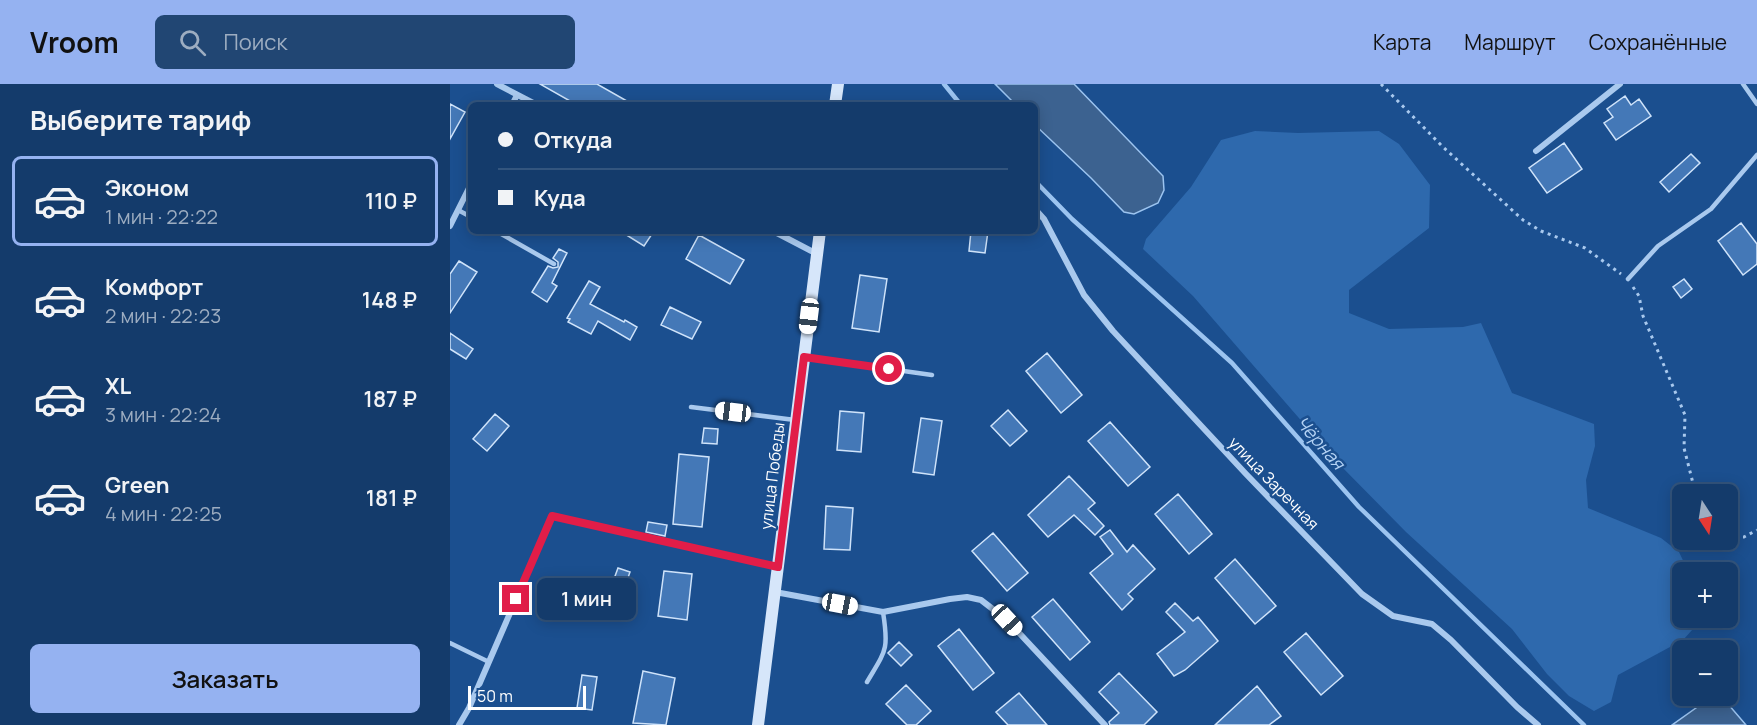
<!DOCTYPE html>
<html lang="ru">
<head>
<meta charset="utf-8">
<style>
  :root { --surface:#143b6b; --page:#214673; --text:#f1f3f6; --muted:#9dadc1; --line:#33557e; --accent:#95b2f1 }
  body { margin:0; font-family:Manrope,sans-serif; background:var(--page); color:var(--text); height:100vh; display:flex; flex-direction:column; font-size:22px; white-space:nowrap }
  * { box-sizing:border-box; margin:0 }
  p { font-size:20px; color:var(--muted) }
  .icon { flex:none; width:33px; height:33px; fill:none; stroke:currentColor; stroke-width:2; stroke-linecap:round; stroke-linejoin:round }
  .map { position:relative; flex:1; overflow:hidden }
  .panel { display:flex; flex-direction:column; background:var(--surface); width:450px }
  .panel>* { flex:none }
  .top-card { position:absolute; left:18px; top:18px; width:570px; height:132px; border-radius:9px; box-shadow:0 3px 15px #0003,0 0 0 2px var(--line); display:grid; align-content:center; height:132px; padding:0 30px; background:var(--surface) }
  .needle { width:39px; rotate:168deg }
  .tools { position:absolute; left:1222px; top:400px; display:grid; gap:12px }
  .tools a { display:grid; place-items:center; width:66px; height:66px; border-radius:9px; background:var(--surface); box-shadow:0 3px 15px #0003,0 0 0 2px var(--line); font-size:30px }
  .scale { position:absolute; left:18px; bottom:15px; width:118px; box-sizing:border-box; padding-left:6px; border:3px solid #fff; border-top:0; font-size:16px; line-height:21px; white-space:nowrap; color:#fff; -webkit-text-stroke:4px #1b4f8f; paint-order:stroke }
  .end { position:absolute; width:27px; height:27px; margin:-14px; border:8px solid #e11d48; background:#fff; box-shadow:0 0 0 3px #fff }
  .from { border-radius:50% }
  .bubble { position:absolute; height:42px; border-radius:9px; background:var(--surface); box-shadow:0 3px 15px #0003,0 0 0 2px var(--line); font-size:20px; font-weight:600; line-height:42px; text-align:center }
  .car { position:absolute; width:18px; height:36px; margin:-18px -9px; border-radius:8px; box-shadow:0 0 4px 2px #0007; background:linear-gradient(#fff 24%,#345 0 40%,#fff 0 76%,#345 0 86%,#fff 0) }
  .top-card b { display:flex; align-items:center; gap:21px; height:57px; font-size:22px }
  .top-card b+b { border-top:2px solid var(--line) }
  .top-card i { width:15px; height:15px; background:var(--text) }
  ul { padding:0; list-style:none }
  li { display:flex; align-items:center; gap:18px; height:90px; margin:0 12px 9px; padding:0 18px; border:3px solid transparent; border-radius:9px }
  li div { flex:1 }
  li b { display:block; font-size:22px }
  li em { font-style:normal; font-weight:600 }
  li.selected { border-color:var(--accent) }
  li>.icon { width:54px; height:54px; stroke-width:1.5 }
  h2 { padding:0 30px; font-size:27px; line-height:72px }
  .action { display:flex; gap:12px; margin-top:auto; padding:12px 30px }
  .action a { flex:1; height:69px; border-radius:9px; background:var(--accent); color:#111; font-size:24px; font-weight:600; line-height:69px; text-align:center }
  header { display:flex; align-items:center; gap:36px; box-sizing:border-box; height:84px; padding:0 30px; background:var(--accent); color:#111 }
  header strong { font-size:28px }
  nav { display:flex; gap:33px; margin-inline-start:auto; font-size:21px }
  .search { width:420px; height:54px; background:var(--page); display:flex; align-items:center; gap:15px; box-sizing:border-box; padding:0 21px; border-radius:9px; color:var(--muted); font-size:22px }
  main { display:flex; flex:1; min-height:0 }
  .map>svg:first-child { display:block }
</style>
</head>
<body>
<header>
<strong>Vroom</strong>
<div class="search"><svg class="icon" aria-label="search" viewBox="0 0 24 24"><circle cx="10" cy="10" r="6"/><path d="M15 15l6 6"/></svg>Поиск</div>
<nav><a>Карта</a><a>Маршрут</a><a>Сохранённые</a></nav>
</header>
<main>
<section class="panel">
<h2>Выберите тариф</h2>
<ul>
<li class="selected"><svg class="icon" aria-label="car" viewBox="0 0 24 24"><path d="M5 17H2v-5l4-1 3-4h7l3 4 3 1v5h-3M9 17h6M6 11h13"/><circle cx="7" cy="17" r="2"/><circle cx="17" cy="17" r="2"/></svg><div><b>Эконом</b><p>1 мин · 22:22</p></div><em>110 ₽</em></li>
<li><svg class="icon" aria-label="car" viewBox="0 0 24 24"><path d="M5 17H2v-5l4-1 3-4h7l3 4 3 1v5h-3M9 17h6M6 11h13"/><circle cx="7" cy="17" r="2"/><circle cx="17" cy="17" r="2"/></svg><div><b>Комфорт</b><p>2 мин · 22:23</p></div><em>148 ₽</em></li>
<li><svg class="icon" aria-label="car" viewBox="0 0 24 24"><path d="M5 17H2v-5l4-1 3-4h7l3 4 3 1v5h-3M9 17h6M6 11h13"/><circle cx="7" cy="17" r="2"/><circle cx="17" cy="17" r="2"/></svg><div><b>XL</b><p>3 мин · 22:24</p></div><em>187 ₽</em></li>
<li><svg class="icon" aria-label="car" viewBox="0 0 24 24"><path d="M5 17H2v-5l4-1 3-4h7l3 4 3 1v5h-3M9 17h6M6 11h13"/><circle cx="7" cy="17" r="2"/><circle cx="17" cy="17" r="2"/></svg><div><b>Green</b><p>4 мин · 22:25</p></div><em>181 ₽</em></li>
</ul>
<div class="action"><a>Заказать</a></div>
</section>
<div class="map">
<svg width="1307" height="641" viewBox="0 0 1307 641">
  <rect width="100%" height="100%" fill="#1b4f8f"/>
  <path fill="#2e69ad" d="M805,47L848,49L929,47L949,60L980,101L979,144L899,206V229L939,245L1013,243L1031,239L1062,309L1144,340L1145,362L1136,396L1138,424L1211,454L1229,468L1239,489H1233V534H1253L1233,556L1168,591L1161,618L1144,627L1119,612L1097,590L1062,545L956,448L888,379L743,212L693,165L696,155L741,103L771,56Z"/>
  <path fill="#3c6290" stroke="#9cc4f0" stroke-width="1.5" d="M545,0H624L713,92L714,106L708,119L684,130L674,128L641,94L585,41V21H566Z
    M1253,619L1278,620L1296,641H1222Z"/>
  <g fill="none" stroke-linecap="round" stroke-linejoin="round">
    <path stroke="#9cc4f0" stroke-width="4.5" d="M494,0L511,21
      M585,97L622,135L782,279L909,423L1134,641"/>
  </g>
  <path fill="#4478b7" stroke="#cfe3fa" stroke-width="1.5" d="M90,0H147L184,21H127Z
    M1175,12L1181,21L1189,15L1201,32L1166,56L1154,39L1163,33L1157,25Z
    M0,20L15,28L0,55Z
    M1114,59L1132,85L1097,109L1079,84Z
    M1241,70L1250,79L1219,108L1210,98Z
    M1291,139L1307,160V180L1293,191L1268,157Z
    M170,147H204L194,162Z
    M521,147H538L535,169L519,167Z
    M249,151L294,176L280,200L236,175Z
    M109,165L117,169L102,199L107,202L97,218L82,208L98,182L103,184L108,183V178L103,174Z
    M9,177L27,188L0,229V190Z
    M410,191L437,195L429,248L402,244Z
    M1234,195L1242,205L1231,214L1223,203Z
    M139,197L150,203L140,220L174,238L175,236L187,243L180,256L148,237L141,250L118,238L120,235L117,234Z
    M220,223L251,238L242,255L211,241Z
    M0,249L23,265L16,275L0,265Z
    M597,269L632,311L611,329L576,287Z
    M558,326L577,347L560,362L541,342Z
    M390,327L414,329L411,368L387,366Z
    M45,330L59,342L37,367L23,355Z
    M471,334L492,337L484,391L463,388Z
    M660,338L700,383L678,402L638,357Z
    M254,344L268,345L267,360L252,359Z
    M229,370L259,373L252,443L223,440Z
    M619,392L645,419L638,425L654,442L645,451L624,431L598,453L578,431Z
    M728,410L762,450L739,470L705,430Z
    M376,422L403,424L400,466L374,465Z
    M198,438L217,441L215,452L196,448Z
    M660,446L677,468L683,461L705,485L678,510L683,515L672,526L640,489L663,470L650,453Z
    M543,449L578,489L557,507L522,467Z
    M785,475L826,522L805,540L765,494Z
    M168,484L180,488L169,519L157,514Z
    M214,487L242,490L237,536L208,532Z
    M603,515L640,558L620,576L582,533Z
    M725,519L743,537L748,533L768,557L735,586L724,592L707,570L735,548L716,528Z
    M509,545L544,589L523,606L488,562Z
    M856,549L893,592L871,611L834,568Z
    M449,558L462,571L451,582L438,569Z
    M193,587L225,594L216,641L183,639Z
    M669,589L707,628L694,641H660L659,638L669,629L649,608Z
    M132,591L147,593L142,626L127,624Z
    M456,601L481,627L466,641H457L436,620Z
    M807,602L831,632L819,641H765Z
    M569,609L597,641H558L546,628Z"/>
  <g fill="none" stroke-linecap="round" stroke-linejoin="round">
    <path stroke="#a9c9ee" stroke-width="3" stroke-dasharray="3 4.5" stroke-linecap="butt" d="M931,0L993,63L1073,136L1091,147L1135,164L1171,190
      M1183,203L1189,212L1193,232L1235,331L1234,364L1246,411
      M1278,453H1294L1307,446"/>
    <path stroke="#a9c9ee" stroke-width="4.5" d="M1293,0L1307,20
      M8,126L21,133
      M46,147L104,180
      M1178,195L1208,162L1261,125L1307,71
      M354,273L482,291
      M241,323L345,336
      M0,559L39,578
      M417,598C436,566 439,566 433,528"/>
    <path stroke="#a9c9ee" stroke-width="6" d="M47,0L87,21
      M62,21L67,11
      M1086,67L1170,0
      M585,125L594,135L634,211L663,247L796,390L912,510L943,532L982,540L1001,556L1067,623L1088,641
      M0,142L21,100
      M323,147L367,170
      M325,508L433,528L500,515L517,513L531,516L557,536L655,641
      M9,641L19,624L102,432L328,483"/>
    <path stroke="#d6e6fa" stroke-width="12" d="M385,21L388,0
      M308,641L370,147"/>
  </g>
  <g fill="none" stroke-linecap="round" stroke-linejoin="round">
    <path stroke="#e11d48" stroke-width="8" d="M66,515L102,432L328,483L354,273L439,285"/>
  </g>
  <g text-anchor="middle" stroke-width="5" stroke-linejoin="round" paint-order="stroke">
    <g font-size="16" fill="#fff" stroke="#1b4f8f">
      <text transform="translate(322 392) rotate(-83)" y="6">улица Победы</text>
      <text transform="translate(824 399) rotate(46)" y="6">улица Заречная</text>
    </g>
    <g font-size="18" font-style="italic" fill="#b5d3f5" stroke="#1b4f8f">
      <text transform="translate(870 359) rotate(49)" y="6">Чёрная</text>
    </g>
  </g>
</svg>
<div class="tools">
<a><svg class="needle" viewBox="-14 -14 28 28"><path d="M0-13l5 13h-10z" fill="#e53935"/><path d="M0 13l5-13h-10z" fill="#9dadc1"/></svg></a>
<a>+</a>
<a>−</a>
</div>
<div class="scale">50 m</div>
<i class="end from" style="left:439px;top:285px"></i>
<i class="end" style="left:66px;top:515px"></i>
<div class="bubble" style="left:87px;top:494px;width:99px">1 мин</div>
<i class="car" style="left:359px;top:232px;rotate:187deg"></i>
<i class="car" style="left:283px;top:328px;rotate:277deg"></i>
<i class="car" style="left:390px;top:520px;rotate:101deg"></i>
<i class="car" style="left:557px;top:536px;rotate:137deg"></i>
<div class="top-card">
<b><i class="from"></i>Откуда</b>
<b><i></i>Куда</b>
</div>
</div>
</main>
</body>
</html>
